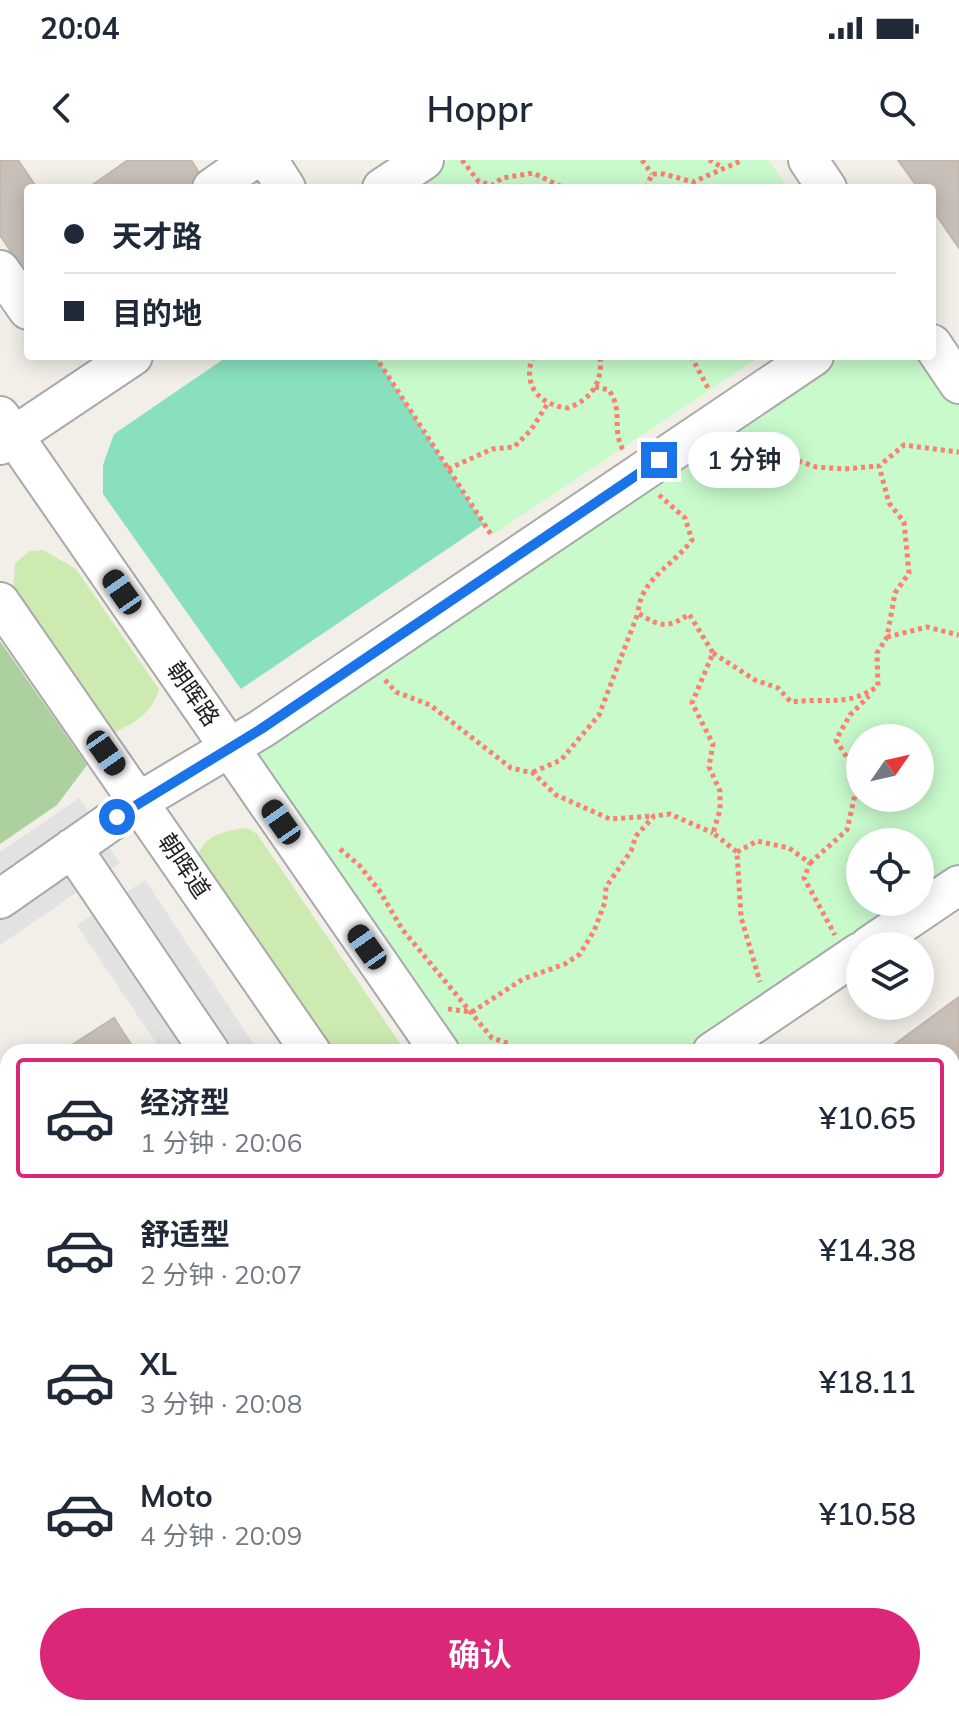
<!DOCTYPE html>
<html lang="zh">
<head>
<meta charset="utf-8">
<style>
  :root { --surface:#fff; --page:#f2f2f3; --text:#1f2937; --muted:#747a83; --line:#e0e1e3; --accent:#db2777 }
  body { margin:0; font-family:Mulish,"Noto Sans SC",sans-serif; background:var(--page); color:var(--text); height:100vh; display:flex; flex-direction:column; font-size:30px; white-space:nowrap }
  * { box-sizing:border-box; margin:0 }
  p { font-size:26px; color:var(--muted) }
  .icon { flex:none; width:44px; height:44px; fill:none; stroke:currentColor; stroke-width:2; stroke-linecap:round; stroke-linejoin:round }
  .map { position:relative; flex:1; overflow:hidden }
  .details { position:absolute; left:0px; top:884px; width:960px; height:672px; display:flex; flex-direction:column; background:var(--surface); border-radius:24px 24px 0 0; box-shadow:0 4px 20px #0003 }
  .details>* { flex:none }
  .hud { position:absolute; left:24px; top:24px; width:912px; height:176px; border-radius:8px; box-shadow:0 4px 20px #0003; display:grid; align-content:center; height:176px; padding:0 40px; background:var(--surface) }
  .needle { width:52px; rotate:56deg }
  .fabs { position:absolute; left:846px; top:564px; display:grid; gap:16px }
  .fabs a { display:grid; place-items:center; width:88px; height:88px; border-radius:50%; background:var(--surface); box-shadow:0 4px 20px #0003; font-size:40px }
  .end { position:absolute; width:36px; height:36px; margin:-18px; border:10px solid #1a73e8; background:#fff; box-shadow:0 0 0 4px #fff }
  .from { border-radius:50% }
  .bubble { position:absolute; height:56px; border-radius:28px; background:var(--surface); box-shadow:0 4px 20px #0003; font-size:26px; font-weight:600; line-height:56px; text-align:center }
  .car { position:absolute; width:24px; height:48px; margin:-24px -12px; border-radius:10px; box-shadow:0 0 6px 2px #0007; background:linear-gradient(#222 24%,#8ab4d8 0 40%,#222 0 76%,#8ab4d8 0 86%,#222 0) }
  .hud b { display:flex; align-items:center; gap:28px; height:76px; font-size:30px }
  .hud b+b { border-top:2px solid var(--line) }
  .hud i { width:20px; height:20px; background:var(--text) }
  ul { padding:14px 0 0; list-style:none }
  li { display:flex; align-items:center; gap:24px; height:120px; margin:0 16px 12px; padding:0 24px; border:4px solid transparent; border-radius:8px }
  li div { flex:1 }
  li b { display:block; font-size:30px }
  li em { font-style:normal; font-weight:600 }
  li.active { border-color:var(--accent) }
  li>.icon { width:72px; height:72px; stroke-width:1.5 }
  .button { display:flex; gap:16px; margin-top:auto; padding:16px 40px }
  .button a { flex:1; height:92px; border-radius:48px; background:var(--accent); color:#fff; font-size:32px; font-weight:600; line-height:92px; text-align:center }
  .status { display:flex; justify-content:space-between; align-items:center; height:56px; padding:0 40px; background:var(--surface); direction:ltr }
  .status svg { height:22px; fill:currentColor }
  header { display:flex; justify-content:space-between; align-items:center; height:104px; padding:0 40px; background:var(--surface); font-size:36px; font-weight:600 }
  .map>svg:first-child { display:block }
</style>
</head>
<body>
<div class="status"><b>20:04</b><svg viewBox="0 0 49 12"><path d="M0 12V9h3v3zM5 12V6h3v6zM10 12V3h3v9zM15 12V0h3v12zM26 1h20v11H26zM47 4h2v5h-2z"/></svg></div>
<header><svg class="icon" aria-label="back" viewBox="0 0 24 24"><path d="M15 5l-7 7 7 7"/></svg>Hoppr<svg class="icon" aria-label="search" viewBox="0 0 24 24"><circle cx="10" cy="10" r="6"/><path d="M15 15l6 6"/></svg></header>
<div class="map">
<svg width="959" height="1556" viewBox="0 0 959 1556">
  <rect width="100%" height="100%" fill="#f2efe9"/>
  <path fill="#cdebb0" d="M43,390L76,409L159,529C153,552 134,564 113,573L12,449L15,403L30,391Z
    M247,668L257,674L406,892H318L196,705C199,676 222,671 247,668Z
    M285,1548H541V1556H273Z"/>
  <path fill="#add19e" d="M0,481L87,605L57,645L0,684Z"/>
  <path fill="#c8facc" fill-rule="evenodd" d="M450,0H768L788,28H407Z
    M375,196H761L492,375Z
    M814,196H932L959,224V725L712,892H440L230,589ZM860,578H920V638H860ZM860,682H920V742H860Z"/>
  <path fill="#88e0be" d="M228,196H375L484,364L241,529L103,334V305L114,274Z"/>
  <path fill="#e2e2e2" d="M79,638L90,654L0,716V692Z
    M105,682L120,703L0,785V754Z
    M145,720L259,892H162L77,765Z"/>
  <path fill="#dddde8" d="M952,1378L959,1384V1556H570V1548H952Z"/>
  <path fill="#c7bfb8" stroke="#c4b6ab" stroke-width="2" d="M0,0H18L37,28H28V110H23L0,75Z
    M128,0H191L204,21L193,28H88Z
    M898,0H959V88L932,49V28H918Z
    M959,837V1228L952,1222V892H884Z
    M114,858L136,892H61Z
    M8,926V1369L0,1374V931Z
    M8,1514V1548H70L75,1556H0V1519Z
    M91,1548H212L200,1556H79Z"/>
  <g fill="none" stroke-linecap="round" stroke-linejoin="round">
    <defs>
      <path id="minor" d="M268,0L286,28
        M808,0L827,28
        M212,28L252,0
        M382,28L424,0
        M0,110L28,150
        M932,184L959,224
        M0,256L440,892
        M0,285L133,196
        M0,442L311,892
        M72,688L210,892
        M0,739L140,641L261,569L814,196
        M869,786L959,725
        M712,892L860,792
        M952,1343L959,1347
        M0,1413L8,1408
        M244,1556L256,1548
        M563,1556V1548"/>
    </defs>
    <use href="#minor" stroke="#a9a9a9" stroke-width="42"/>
    <path stroke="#fa8072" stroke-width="5" stroke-dasharray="4 4" stroke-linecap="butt" d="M462,0L479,22L493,25L502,18L533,13L564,28
      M642,0L652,14
      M709,0L722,7
      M646,28L652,14H664L693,22L743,0
      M375,196L492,376
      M533,196C522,224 538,245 568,248C592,239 603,222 600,196
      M691,196L709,230
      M595,227L609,230C624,253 611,267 623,290
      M751,274L778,283L793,299L816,307L844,309L879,306
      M448,309L492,289L514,287L531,270L548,243
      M659,335L685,358L692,380C674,405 640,419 638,453C660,467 668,469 689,454L713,493L692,543L713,584L709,607L720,631V650L713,673L737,692L741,757L760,822
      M887,477L927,467L959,475
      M713,493L755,520L778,528L791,542C827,537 846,548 878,526L877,493L887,477L895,433L909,413L904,362L889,343L879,306L904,285L959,292
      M385,520L396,532L430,545L511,608L533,613L556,635L610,659L654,656
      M533,612L561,600L599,555L638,453
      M340,689L359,705L379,730L402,769L492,878L510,884L517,892
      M737,692L757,681L789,688L810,703L804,718L835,775
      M810,703L847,670L859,617L836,580L850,555L869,536
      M448,849L472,852L523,819L565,804L580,794L594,771L605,742L606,727L631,691L636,676L654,656L670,654L713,673
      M490,1548L494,1556
      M312,1556L317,1548
      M435,1556L441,1548"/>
    <use href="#minor" stroke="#fff" stroke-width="38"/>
  </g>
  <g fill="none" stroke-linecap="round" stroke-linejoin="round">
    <path stroke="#1a73e8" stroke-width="10" d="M117,657L261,569L659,300"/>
  </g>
  <g text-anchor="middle" stroke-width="8" stroke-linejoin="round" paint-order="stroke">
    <g font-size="24" fill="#222" stroke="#fff">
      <text transform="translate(193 534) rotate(55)" y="8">朝晖路</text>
      <text transform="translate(184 706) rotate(56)" y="8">朝晖道</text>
    </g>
  </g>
</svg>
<div class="fabs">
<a><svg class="needle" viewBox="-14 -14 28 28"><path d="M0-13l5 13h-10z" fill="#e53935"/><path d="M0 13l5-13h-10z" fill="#747a83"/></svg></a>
<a><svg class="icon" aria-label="locate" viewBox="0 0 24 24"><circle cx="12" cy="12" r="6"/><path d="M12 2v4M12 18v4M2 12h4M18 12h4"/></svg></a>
<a><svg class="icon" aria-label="layers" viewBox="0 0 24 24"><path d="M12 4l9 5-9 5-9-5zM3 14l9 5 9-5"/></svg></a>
</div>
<i class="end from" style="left:117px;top:657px"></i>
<i class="end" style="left:659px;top:300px"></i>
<div class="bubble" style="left:688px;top:272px;width:112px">1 分钟</div>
<i class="car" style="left:122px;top:432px;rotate:325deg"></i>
<i class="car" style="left:106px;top:593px;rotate:145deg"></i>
<i class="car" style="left:281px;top:662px;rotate:325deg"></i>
<i class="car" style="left:367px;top:787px;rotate:325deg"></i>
<div class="hud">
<b><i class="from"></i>天才路</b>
<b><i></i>目的地</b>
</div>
<section class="details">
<ul>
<li class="active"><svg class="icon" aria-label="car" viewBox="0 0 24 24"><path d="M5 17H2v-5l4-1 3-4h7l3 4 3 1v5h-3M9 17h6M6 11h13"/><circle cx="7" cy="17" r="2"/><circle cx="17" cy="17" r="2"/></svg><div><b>经济型</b><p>1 分钟 · 20:06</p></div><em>¥10.65</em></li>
<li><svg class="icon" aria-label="car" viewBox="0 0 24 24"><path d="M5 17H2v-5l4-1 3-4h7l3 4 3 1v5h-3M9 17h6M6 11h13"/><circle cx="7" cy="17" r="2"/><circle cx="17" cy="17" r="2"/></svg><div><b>舒适型</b><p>2 分钟 · 20:07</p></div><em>¥14.38</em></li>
<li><svg class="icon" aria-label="car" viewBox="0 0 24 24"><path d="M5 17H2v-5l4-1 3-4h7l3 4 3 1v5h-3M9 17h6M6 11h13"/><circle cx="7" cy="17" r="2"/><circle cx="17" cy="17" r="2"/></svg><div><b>XL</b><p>3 分钟 · 20:08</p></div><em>¥18.11</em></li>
<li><svg class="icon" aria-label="car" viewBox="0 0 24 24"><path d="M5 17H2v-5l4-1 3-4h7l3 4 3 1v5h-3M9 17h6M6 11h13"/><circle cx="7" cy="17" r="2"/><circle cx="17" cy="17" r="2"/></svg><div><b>Moto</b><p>4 分钟 · 20:09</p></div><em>¥10.58</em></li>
</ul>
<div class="button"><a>确认</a></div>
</section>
</div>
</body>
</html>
